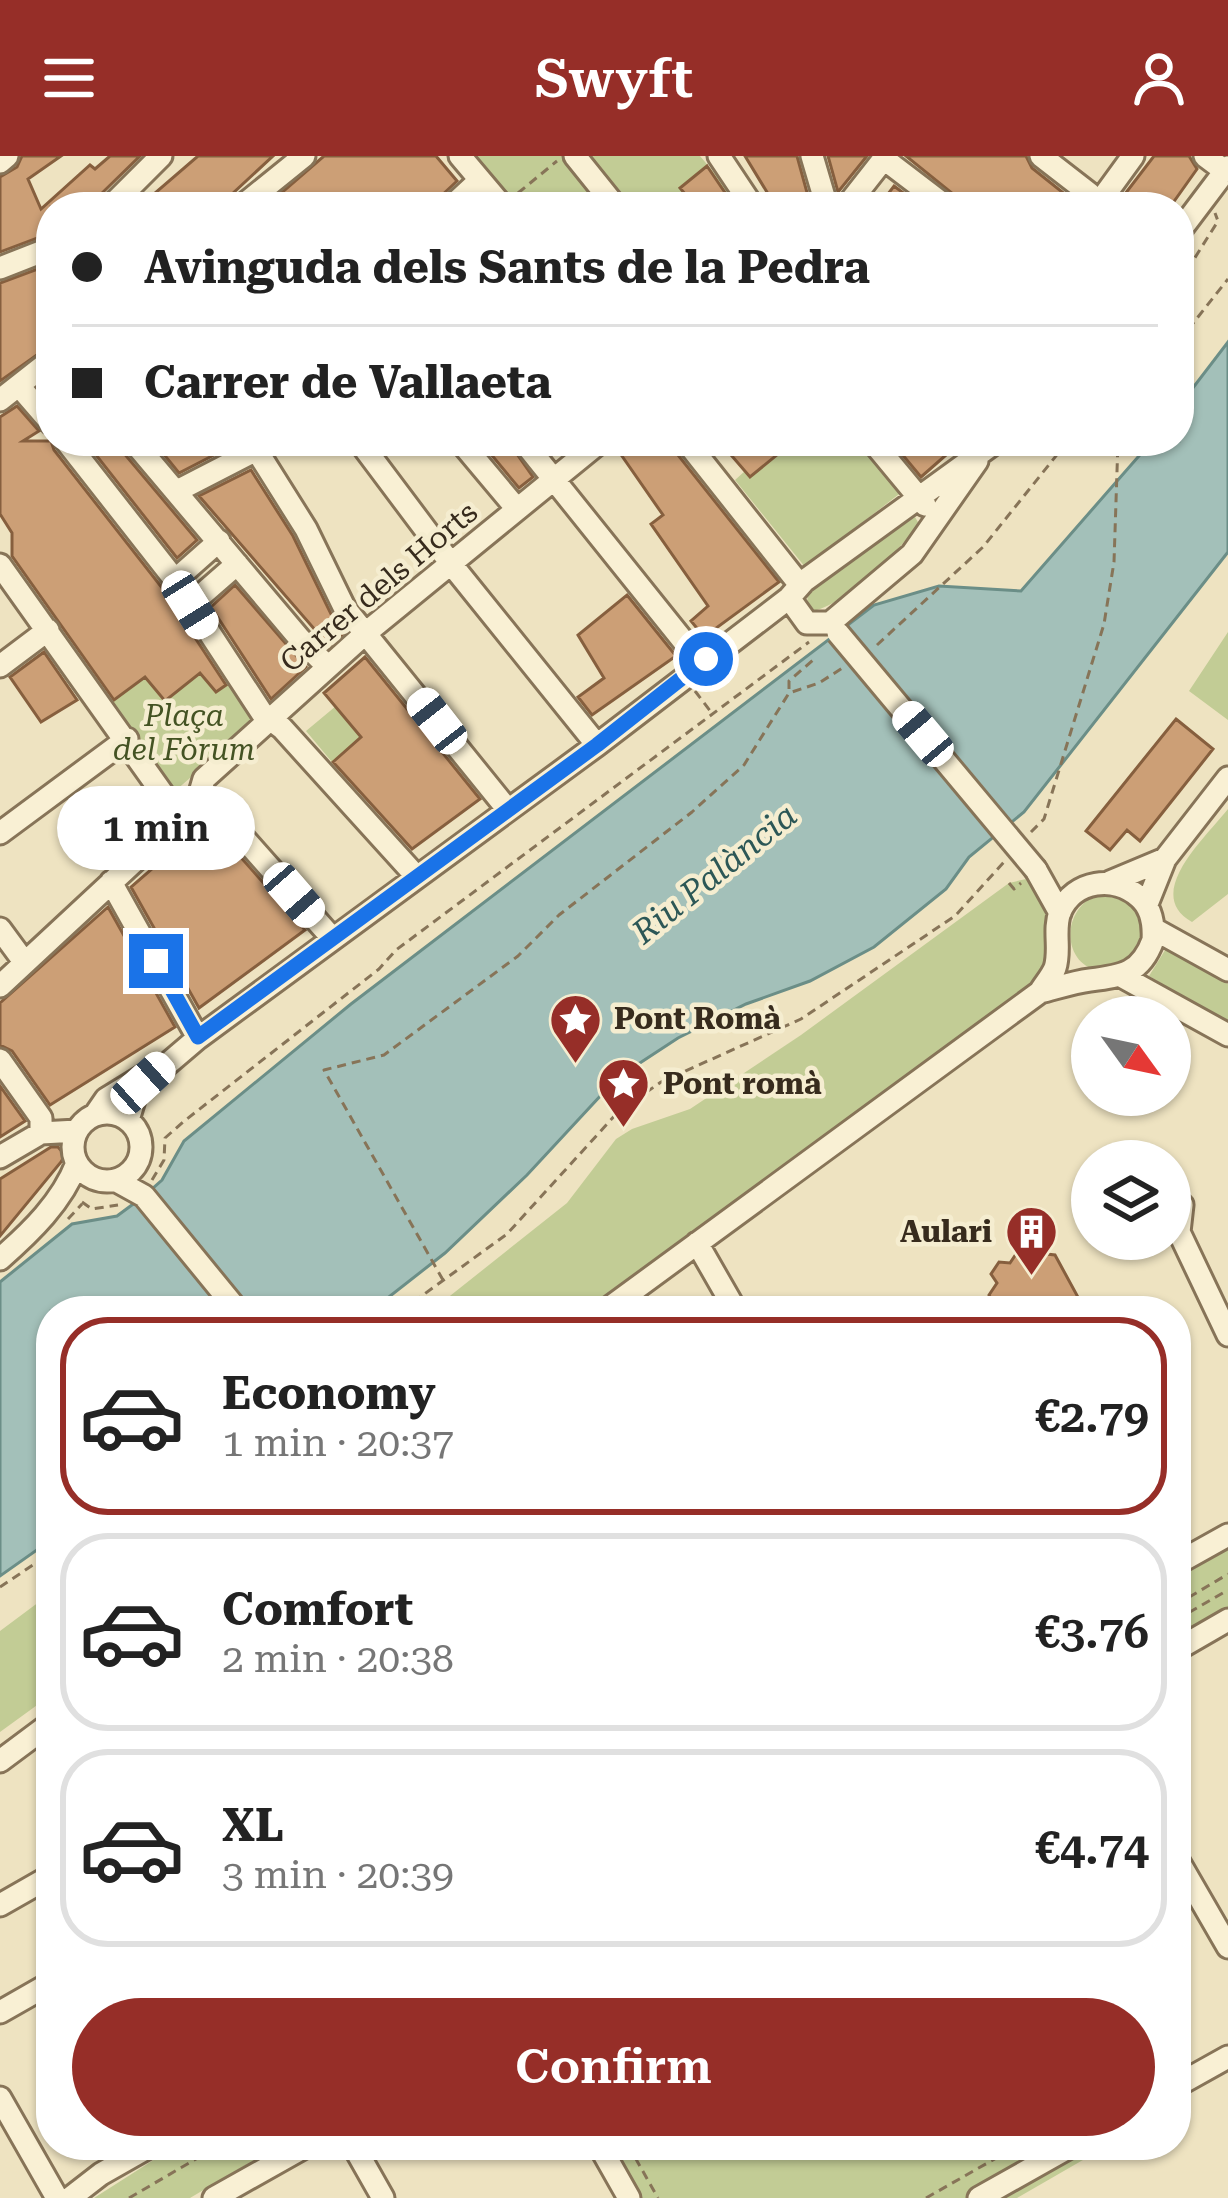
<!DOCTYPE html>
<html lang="en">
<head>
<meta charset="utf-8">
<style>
  :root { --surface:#fff; --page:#f6f6f6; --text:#222; --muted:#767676; --line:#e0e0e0; --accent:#962e28 }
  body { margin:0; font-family:"Roboto Serif",serif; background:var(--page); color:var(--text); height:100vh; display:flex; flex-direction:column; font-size:45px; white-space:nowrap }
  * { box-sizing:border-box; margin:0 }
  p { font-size:39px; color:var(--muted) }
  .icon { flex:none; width:66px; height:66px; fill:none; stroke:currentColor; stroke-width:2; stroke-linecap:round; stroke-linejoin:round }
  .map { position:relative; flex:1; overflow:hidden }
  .sheet { position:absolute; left:36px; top:1140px; width:1155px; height:864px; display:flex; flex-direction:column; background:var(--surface); border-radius:48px; box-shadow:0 3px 9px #0004 }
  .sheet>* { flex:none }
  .top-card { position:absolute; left:36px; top:36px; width:1158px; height:264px; border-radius:48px; box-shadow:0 3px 9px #0004; display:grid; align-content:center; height:264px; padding:0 36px; background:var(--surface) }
  .needle { width:78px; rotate:123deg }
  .fabs { position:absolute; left:1071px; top:840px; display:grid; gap:24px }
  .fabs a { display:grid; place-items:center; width:120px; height:120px; border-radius:50%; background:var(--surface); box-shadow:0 3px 9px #0004; font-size:60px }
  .end { position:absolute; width:54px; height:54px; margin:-27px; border:15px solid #1a73e8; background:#fff; box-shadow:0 0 0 6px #fff }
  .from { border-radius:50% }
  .bubble { position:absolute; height:84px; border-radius:42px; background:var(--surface); box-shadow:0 3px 9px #0004; font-size:39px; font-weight:600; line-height:84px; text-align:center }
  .car { position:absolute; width:36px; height:72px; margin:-36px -18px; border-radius:15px; box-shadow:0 0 9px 3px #0007; background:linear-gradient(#fff 24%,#345 0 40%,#fff 0 76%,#345 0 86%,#fff 0) }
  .top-card b { display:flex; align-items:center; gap:42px; height:114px; font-size:45px }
  .top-card b+b { border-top:3px solid var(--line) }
  .top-card i { width:30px; height:30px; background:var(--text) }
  ul { padding:21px 0 0; list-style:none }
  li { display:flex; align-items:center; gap:36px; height:198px; margin:0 24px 18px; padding:0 12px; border:6px solid var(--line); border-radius:48px }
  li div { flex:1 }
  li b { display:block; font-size:45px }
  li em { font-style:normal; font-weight:600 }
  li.on { border-color:var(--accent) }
  li>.icon { width:108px; height:108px; stroke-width:1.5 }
  .primary-button { display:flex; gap:24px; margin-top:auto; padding:24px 36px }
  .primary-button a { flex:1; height:138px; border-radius:72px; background:var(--accent); color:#fff; font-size:48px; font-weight:600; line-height:138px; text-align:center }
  header { display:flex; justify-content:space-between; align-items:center; height:156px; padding:0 36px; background:var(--accent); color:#fff; font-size:54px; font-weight:600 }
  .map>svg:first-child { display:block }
</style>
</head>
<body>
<header><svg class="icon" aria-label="menu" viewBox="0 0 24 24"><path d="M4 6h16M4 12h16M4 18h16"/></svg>Swyft<svg class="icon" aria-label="person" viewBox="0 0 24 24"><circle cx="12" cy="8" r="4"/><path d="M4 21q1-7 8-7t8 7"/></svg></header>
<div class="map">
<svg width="1228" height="2042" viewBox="0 0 1228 2042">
  <rect width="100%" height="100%" fill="#eee3c1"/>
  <path fill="#c2cc95" d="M469,0H700L743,51H513Z
    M791,285H862L903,335L805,411L735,324L745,315L750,321Z
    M915,361L919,368C897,397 849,446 814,455L807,448L808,435Z
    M1228,476V564L1189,535Z
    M197,512L216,536L233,523L258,563L175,635L108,549L145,520L166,545L188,527Z
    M336,550L362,583L332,606L306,575Z
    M1228,653V738L1192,766C1142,738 1206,681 1228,653Z
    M1026,723L1060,757L1055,811L583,1155H431L567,1047L616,983L632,973L690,953L801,879L1009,727Z
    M1102,736H1115L1146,760L1141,799C1131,803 1117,814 1106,814C1065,818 1054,754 1102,736Z
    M1167,791L1228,828V868L1149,820Z
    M1228,1387V1451L1176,1482V1417Z
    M51,1437V1539L0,1576V1475Z
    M177,1989H279L190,2042H94Z
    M586,1989H1100L1102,1993L1017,2042H616Z"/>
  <path fill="#a3c0b9" stroke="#6b8e87" stroke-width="3" d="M1228,186V396L1024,656L969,701L946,733L874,791L810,825L746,848L678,882L617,922L527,1019L445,1097L371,1155H51V1384L0,1420V1126L72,1068L117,1060L144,1040L162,1024L184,985L351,848L874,449L939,430L1021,435L1152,285H1179V250Z"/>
  <path fill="#cc9f76" stroke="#865f3e" stroke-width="3" d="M22,0H61L28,23L41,53L90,9L95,13L110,0H140L99,40L95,51H51V77L0,96V21L17,11Z
    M198,0H273L218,51H149L160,42L155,37Z
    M324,0H436L457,25L440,41L436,51H265Z
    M745,0H797L811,51H776Z
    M828,0H867L838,36Z
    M906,0H1026L1032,12L1081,51H969Z
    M1154,0H1189L1197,13L1170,51H1115Z
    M707,10L730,44L721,51H696L680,32Z
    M894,30L922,51H878Z
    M51,108V189L0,225V127Z
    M17,250L39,275L23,285H51L54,294L163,433L226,529L216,536L200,517L165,545L145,521L114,544L12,400V377L0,358V261Z
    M85,285H118L122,295L197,384L177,402Z
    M153,285H241L179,317Z
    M480,285H508L533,321L519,332Z
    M616,285H671L674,294L779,426L704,481L691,465L708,450L651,368L663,359L615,290Z
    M719,285H794L750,321Z
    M891,285H962L921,321Z
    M251,314L293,380L331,458L345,476L329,490L199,340Z
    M235,429L306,511L271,543L211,451Z
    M627,439L676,500L592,559L578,541L604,522L578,479Z
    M44,496L77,544L41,566L10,521Z
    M365,501L480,643L412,693L333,606L361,581L324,537Z
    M1176,563L1213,593L1140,685L1127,674L1110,694L1086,675Z
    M208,664L305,774L199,852L131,731Z
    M108,751L175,871L50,949L12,895L0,889V847Z
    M0,930L25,965L0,981Z
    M51,991H58L65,999L61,1006L0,1080V1023Z
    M1018,1095L1055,1099L1079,1143L1070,1155H998L989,1139L997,1127L991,1118L999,1106L1010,1107Z"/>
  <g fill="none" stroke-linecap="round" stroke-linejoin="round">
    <defs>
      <path id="minor" d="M460,0L503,51
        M575,0L616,51
        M719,0L753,51
        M812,0L827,51
        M1041,0L1090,38
        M1205,0L1225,15
        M884,3L947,51
        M0,6L7,0
        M110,51L161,0
        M241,51L304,0
        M451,51L479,25
        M846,51L886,0
        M1096,51L1133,0
        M1179,76L1228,11
        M0,112L51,92
        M19,230L51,267
        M0,244L51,204
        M66,285L175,424L262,557L282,572L416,720
        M133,285L300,483L328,511
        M359,285L452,409L597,589
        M460,285L517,353
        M523,285L701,507
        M686,285L800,429
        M872,285L925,349
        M257,295L306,373L344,451L508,654
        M177,335L274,285
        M0,409L180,662
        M175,424L219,385
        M789,442L807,467H830L912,398L977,305
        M190,449L237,408
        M0,510L48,474
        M201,634L333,783
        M0,677L127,583
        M1036,714L1060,757
        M111,726L198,882
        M1110,726L1165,703
        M1147,748L1165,703L1228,622
        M0,773L25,807
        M1154,773L1228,814
        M1123,821L1228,879
        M0,830L197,647L204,623L367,476L601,285
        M0,904L41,962V977
        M73 991a34 34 0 1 1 68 0a34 34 0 1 1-68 0Z
        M95,959L106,943L145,919
        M128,964L137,934L198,882L597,589L789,442L804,425L997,285
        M0,1001L41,977L77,975
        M115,1024L144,1040L238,1155
        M1170,1042L1182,1049L1179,1076
        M1170,1068L1179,1076L1228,1179
        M697,1087L736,1155
        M0,1103C31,1076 62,1046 77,1007
        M605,1155L1040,836C1056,832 1074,826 1090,824C1123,820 1141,817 1153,784C1154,768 1152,752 1139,741C1115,719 1074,724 1060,756C1053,774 1061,794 1055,812C1052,820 1044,829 1040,836
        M1176,1408L1228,1379
        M1176,1494L1228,1464
        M0,1605L51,1567
        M1176,1701L1228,1791
        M0,1749L51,1720
        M0,1856L51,1827
        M1176,1930L1228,1901
        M0,1942L57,2042
        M353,1989L383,2042
        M599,1989L629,2042
        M70,2042L101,2018L152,1989
        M214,2042L308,1989
        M979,2042L1073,1989"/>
    </defs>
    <use href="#minor" stroke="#877458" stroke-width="27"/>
    <path stroke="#877458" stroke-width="3" stroke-dasharray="9 6" stroke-linecap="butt" d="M518,37L557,5
      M1179,127L1218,65L1215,57
      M1179,185L1228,123
      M877,489L983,391L1068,285
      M789,533V525L813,504
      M695,535L711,556
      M1031,676L1044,663L1104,468L1114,406L1118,285
      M1009,727L1014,733L1021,727
      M152,1024L164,1004L165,982L183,966L379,813L396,794L809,486
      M82,1046L92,1053L118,1049
      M68,1063L82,1048
      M443,1124L324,914L384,899L518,800L559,759L692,656L744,609L789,537L819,527L844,511
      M401,1155L507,1078L618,956L661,926L801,863L955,760L1004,706
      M0,1431L51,1397
      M1176,1449L1228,1418
      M1176,1464L1228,1434
      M628,1989L658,2042
      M129,2042L220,1989
      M926,2042L1019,1989"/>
    <use href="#minor" stroke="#f9f0d4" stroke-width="21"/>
    <defs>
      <path id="minor-bridge" d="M838,477L1036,714"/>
    </defs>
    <use href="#minor-bridge" stroke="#877458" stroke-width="27" stroke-linecap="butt"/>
    <use href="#minor-bridge" stroke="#f9f0d4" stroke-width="21"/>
  </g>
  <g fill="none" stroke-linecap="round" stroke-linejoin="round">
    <path stroke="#1a73e8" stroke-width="15" d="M156,805L198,881L597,589L706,503"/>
  </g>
  <defs>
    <symbol id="sight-pin" viewBox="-11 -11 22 30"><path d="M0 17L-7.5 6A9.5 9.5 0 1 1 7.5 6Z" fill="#962e28" stroke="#f5edd0"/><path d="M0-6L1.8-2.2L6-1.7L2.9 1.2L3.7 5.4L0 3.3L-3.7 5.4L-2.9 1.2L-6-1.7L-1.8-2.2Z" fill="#fff"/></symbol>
    <symbol id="building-pin" viewBox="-11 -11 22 30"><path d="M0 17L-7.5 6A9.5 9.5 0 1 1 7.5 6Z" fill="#962e28" stroke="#f5edd0"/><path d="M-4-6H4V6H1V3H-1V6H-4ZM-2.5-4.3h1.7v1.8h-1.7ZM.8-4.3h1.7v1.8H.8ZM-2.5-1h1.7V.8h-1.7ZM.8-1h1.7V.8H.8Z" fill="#fff"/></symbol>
  </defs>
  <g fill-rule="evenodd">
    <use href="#sight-pin" x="546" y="834" width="59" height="81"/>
    <use href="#sight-pin" x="594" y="898" width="59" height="81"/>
    <use href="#building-pin" x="1002" y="1046" width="59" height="81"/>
  </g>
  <g text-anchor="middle" stroke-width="9" stroke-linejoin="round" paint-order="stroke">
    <g font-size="30" fill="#372b1d" stroke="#f5edd0">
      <text transform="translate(379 431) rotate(-40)" y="10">Carrer dels Horts</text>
    </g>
    <g font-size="30" font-style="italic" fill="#445323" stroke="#f5edd0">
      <text x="184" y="570">Plaça<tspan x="184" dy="34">del Fòrum</tspan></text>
    </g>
    <g font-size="30" font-weight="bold" fill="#372b1d" stroke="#f5edd0" text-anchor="start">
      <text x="614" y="873">Pont Romà</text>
      <text x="663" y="938">Pont romà</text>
      <text x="992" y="1086" text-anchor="end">Aulari</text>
    </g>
    <g font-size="33" font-style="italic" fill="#2c5756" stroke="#f5edd0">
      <text transform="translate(714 717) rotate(-39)" y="12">Riu Palància</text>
    </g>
  </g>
</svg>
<div class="fabs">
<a><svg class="needle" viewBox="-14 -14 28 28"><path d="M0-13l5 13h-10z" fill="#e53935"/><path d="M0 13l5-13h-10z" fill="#767676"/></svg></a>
<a><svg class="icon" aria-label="layers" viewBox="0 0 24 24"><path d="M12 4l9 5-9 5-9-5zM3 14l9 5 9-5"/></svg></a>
</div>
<i class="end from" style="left:706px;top:503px"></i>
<i class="end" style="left:156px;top:805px"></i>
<div class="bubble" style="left:57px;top:630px;width:198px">1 min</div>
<i class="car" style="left:190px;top:449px;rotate:148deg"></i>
<i class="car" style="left:437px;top:565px;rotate:322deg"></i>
<i class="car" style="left:923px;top:578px;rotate:320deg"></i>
<i class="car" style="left:294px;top:739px;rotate:139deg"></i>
<i class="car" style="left:143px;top:927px;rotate:48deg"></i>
<div class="top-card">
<b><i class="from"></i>Avinguda dels Sants de la Pedra</b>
<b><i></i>Carrer de Vallaeta</b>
</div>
<section class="sheet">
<ul>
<li class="on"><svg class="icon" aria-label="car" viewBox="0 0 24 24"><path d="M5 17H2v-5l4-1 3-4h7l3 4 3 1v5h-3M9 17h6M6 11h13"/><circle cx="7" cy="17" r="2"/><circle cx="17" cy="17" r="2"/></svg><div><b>Economy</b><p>1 min · 20:37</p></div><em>€2.79</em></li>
<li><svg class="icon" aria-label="car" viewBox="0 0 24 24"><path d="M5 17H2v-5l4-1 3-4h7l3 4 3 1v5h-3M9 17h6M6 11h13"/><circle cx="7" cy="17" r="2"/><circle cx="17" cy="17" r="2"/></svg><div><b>Comfort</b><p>2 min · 20:38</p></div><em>€3.76</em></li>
<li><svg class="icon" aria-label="car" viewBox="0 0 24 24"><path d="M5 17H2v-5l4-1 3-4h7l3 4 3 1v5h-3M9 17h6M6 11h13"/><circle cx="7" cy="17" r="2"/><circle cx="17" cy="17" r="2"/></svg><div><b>XL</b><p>3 min · 20:39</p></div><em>€4.74</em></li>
</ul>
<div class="primary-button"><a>Confirm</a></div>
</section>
</div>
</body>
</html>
